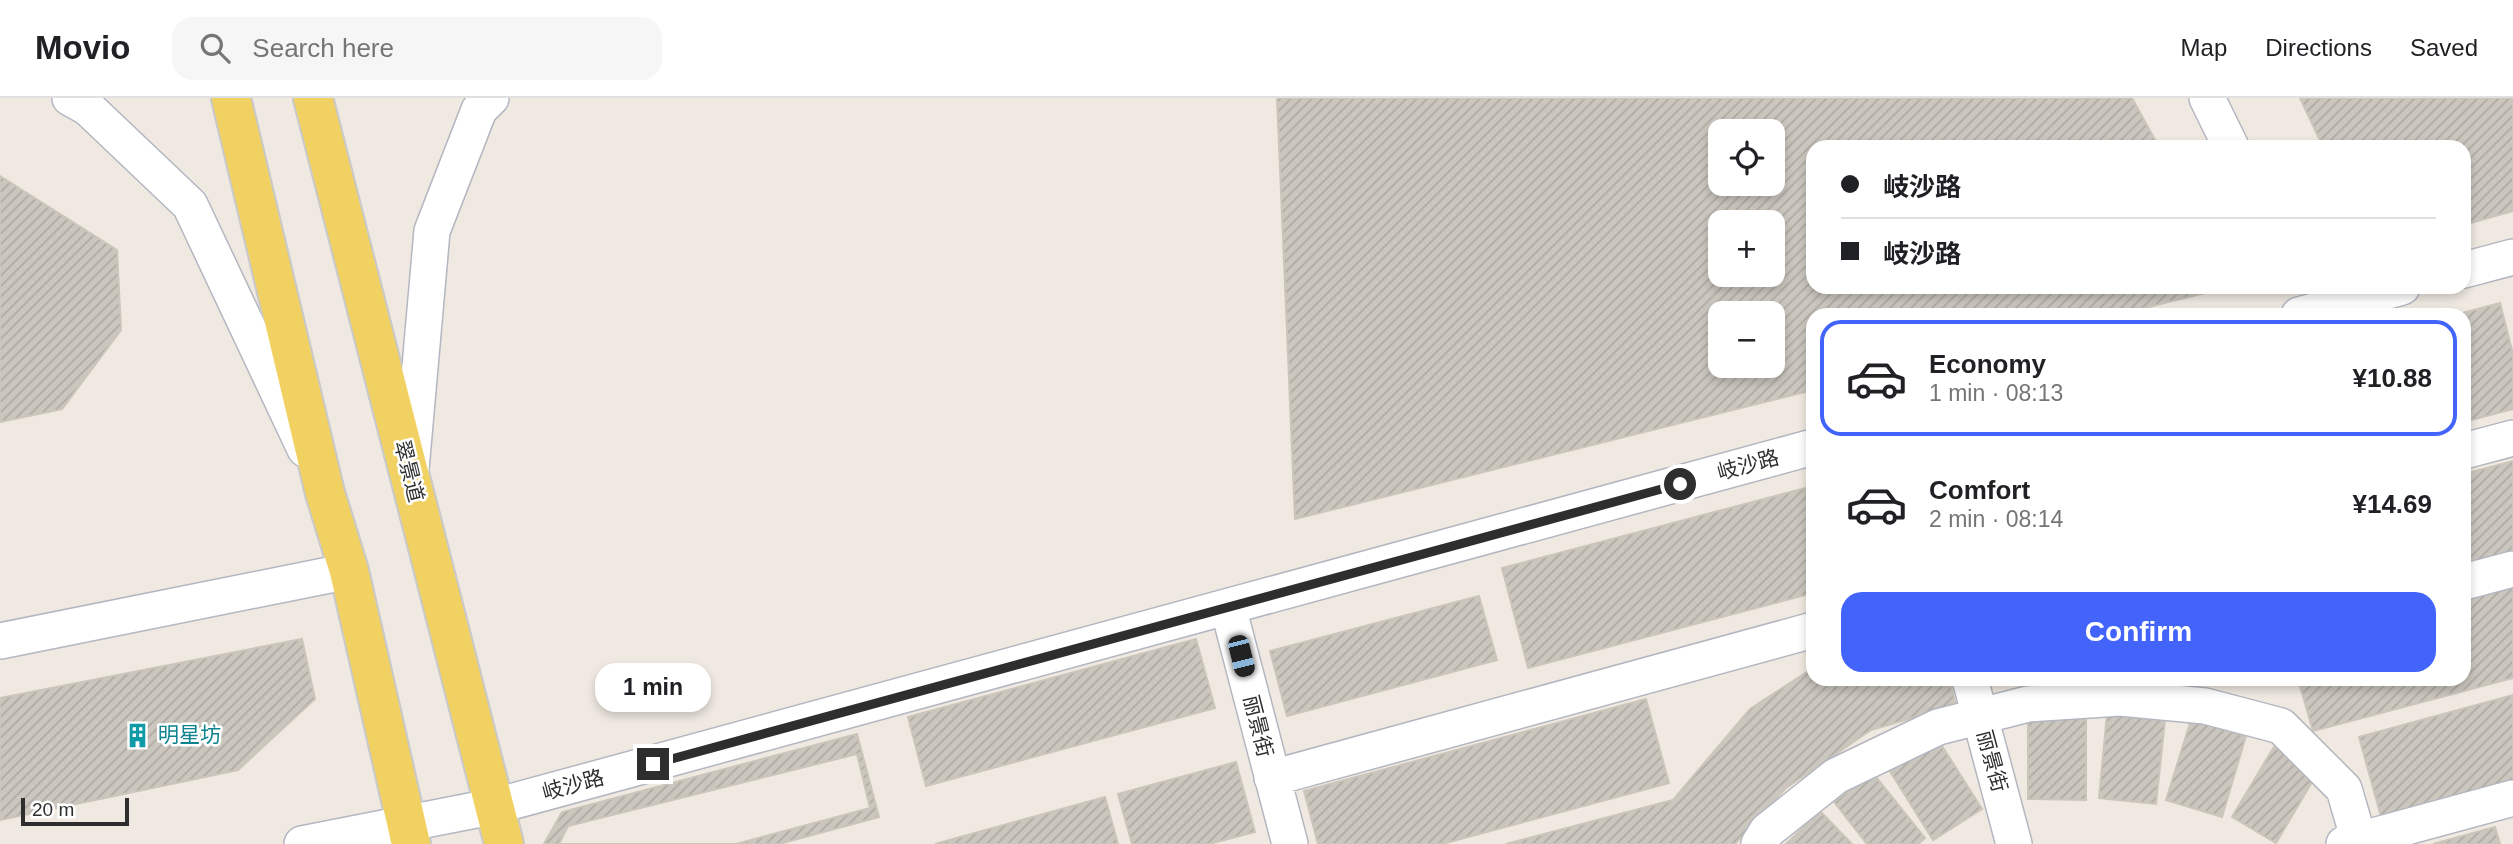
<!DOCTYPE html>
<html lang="en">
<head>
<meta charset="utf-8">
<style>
  :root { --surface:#fff; --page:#f6f6f6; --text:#202124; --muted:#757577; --line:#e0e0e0; --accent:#4264fb }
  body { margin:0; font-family:Arial,"Noto Sans SC",sans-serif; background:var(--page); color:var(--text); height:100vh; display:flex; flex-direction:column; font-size:26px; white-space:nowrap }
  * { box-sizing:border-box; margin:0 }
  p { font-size:23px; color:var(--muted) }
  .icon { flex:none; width:38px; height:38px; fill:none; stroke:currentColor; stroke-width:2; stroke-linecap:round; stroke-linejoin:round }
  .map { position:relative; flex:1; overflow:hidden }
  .panel { position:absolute; left:1806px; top:210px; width:665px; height:378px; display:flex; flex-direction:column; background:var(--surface); border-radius:21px; box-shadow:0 4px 10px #0003 }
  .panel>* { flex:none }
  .banner { position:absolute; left:1806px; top:42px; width:665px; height:154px; border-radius:21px; box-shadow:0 4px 10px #0003; display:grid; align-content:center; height:154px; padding:0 35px; background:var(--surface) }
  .fabs { position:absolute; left:1708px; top:21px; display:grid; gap:14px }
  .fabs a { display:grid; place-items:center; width:77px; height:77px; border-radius:14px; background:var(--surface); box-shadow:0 4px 10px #0003; font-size:35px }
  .scale { position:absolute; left:21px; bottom:18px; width:108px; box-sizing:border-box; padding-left:7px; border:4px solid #2e2e2e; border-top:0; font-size:19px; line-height:24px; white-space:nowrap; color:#2e2e2e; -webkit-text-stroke:5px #fff; paint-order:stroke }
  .end { position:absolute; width:32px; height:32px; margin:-16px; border:9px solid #2e2e2e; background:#fff; box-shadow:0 0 0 4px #fff }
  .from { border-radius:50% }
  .bubble { position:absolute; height:49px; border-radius:21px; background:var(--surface); box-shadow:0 4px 10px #0003; font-size:23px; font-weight:700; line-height:49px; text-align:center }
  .car { position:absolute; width:21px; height:42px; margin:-21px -10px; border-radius:9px; box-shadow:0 0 5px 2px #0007; background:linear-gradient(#222 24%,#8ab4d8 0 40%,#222 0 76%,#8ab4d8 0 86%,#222 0) }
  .banner b { display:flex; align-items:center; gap:24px; height:66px; font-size:26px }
  .banner b+b { border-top:2px solid var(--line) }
  .banner i { width:18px; height:18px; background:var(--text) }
  ul { padding:12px 0 0; list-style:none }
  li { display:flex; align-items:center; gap:21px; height:116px; margin:0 14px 10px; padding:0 21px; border:4px solid transparent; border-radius:21px }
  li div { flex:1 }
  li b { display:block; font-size:26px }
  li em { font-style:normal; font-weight:700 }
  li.current { border-color:var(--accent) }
  li>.icon { width:63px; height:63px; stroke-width:1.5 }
  .action { display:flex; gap:14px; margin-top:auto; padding:14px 35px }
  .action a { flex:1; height:80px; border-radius:21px; background:var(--accent); color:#fff; font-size:28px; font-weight:700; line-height:80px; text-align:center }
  header { display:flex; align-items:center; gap:42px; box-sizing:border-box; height:98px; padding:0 35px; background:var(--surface); border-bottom:2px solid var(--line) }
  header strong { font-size:33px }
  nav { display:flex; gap:38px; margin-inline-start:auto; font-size:24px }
  .search { width:490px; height:63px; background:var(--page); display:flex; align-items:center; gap:18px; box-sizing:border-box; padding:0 24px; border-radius:21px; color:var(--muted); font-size:26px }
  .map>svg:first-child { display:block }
</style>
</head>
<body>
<header>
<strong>Movio</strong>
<div class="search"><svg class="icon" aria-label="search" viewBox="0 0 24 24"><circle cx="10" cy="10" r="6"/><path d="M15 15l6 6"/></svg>Search here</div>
<nav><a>Map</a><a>Directions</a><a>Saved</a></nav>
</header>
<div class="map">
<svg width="2513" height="746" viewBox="0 0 2513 746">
  <defs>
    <pattern id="building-hatch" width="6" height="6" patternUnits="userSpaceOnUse" patternTransform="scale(1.75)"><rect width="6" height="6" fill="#cbc7bf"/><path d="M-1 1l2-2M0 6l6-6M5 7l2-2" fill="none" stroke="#afaba4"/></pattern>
  </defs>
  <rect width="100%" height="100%" fill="#efe9e1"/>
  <path fill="url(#building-hatch)" stroke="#cbc5ba" stroke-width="2" fill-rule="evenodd" d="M1277,0H2132L2159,49H1813V189H2229L2116,217H1813V292L1295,421ZM1720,33H1773V86H1720ZM1720,124H1773V177H1720ZM1720,215H1773V268H1720Z
    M2300,0H2513V113L2464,127V49H2323Z
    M0,78L117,152L121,232L62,311L0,324Z
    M2500,205L2513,256V311L2464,324V217H2455Z
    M2513,363V455L2464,468V376Z
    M1813,388V495L1528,570L1502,470Z
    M2513,489V580L2313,633L2298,581H2464V502Z
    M1479,498L1497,562L1287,618L1270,553Z
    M302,541L315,601L238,672L0,722V600Z
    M1196,541L1215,610L926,688L908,619Z
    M1813,570V581H1949L1956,607L1871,632L1786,690L1735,746H1506L1673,702L1750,611Z
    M2151,581H2199L2192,593Z
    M2513,597V687L2382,722L2359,639Z
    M1646,601L1669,685L1442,746H1318L1304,693Z
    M2107,616L2165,622L2156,706L2099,700Z
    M2028,617H2086V702L2028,701Z
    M2191,622L2246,638L2222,719L2166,702Z
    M857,636L879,719L779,746H544L562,714Z
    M1937,640L1982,711L1933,742L1888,670Z
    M2275,647L2319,672L2276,745L2232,719Z
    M857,656L870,710L736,746H559L568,728Z
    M1236,664L1255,734L1209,746H1132L1118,696Z
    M1872,674L1925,740L1918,746H1867L1834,704Z
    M1105,699L1118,746H935Z
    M1820,713L1852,746H1786Z
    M2495,729L2500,746H2433Z"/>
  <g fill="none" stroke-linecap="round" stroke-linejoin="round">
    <defs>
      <path id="minor" d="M70,0L88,10L190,107L305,351
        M2207,0L2231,49
        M2464,172L2513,159
        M2299,217L2402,189
        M2464,353L2513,340
        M411,371L432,133L479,12L491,0
        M2464,484L2513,471
        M1228,509L1290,746
        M0,543L349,473
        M1970,581L2014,746
        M1272,680L1813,532
        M302,746L496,708L1813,349
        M1759,746L1767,733L1836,678L1938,629L2028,606L2120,600L2205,608L2281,628L2344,691L2360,746
        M2344,746L2513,700"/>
      <path id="major" d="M231,0L325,395L349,473L411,746
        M313,0L504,746"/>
    </defs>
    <use href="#minor" stroke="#b4b7c1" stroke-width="38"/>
    <use href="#major" stroke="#c9c9c9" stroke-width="42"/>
    <use href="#minor" stroke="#fff" stroke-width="35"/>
    <use href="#major" stroke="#f2d163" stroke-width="38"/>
  </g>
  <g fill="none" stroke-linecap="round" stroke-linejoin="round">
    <path stroke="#2e2e2e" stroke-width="9" d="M653,666L1680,386"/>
  </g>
  <defs>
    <symbol id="building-bare" viewBox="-9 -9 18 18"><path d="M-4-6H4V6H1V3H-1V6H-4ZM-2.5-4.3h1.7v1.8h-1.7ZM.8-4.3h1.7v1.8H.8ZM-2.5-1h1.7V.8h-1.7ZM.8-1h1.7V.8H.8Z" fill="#0f9aa8" stroke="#fff" stroke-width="2.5" paint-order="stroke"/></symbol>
  </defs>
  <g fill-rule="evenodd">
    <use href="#building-bare" x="120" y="620" width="35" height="35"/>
  </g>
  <g text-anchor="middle" stroke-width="5" stroke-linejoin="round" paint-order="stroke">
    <g font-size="21" fill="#2e2e2e" stroke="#fff">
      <text transform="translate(1748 367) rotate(-15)" y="7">岐沙路</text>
      <text transform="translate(409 373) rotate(76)" y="7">翠景道</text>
      <text transform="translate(1258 628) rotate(76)" y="7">丽景街</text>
      <text transform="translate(1992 663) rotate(75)" y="7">丽景街</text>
      <text transform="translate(573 687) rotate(-15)" y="7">岐沙路</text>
    </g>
    <g font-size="21" fill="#0d838f" stroke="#fff" text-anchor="start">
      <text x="158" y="644">明星坊</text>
    </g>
  </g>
</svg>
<div class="fabs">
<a><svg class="icon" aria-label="locate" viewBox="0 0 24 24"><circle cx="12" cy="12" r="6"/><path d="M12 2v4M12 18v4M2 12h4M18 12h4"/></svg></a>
<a>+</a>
<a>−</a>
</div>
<div class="scale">20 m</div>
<i class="end from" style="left:1680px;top:386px"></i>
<i class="end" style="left:653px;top:666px"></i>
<div class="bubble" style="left:595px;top:565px;width:116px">1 min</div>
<i class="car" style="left:1241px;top:558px;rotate:166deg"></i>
<div class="banner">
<b><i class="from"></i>岐沙路</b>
<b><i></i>岐沙路</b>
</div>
<section class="panel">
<ul>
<li class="current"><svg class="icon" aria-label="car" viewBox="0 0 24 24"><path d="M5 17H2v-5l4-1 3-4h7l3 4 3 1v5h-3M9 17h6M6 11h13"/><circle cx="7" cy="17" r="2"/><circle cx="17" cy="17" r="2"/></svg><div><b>Economy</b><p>1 min · 08:13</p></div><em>¥10.88</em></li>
<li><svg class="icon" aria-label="car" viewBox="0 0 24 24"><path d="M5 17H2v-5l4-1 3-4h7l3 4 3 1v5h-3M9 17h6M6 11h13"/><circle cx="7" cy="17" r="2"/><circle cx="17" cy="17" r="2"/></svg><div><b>Comfort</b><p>2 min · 08:14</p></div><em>¥14.69</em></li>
</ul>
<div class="action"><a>Confirm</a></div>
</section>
</div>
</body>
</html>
